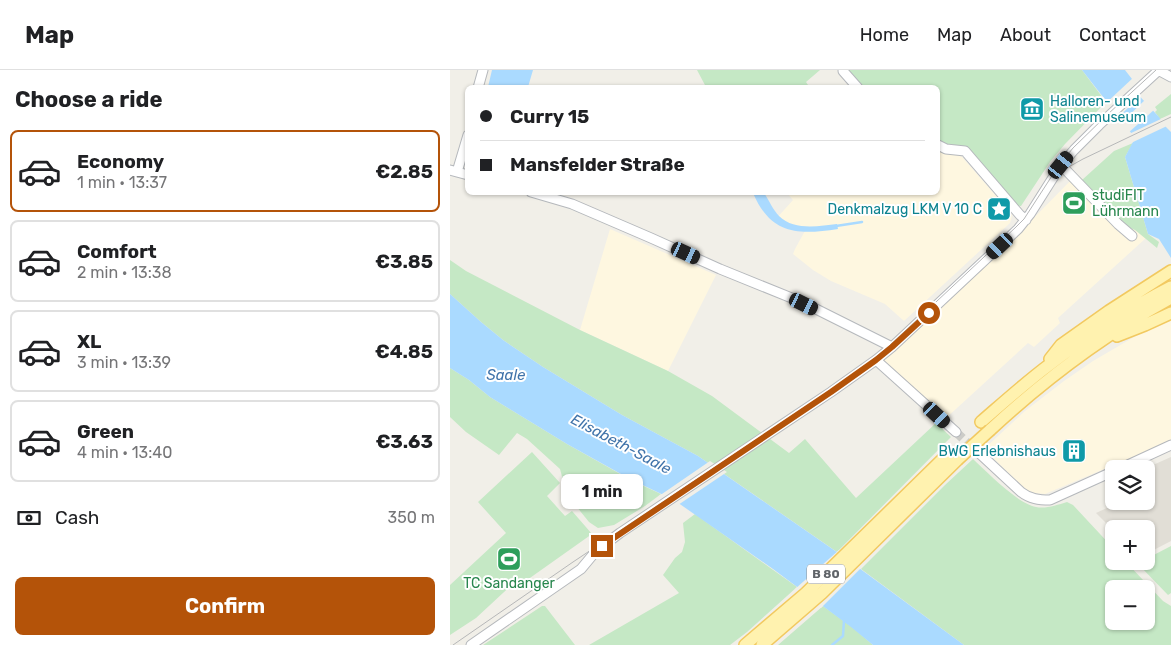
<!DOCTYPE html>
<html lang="en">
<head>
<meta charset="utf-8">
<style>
  :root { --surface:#fff; --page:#f2f2f2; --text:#202124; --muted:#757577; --line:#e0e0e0; --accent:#b45309 }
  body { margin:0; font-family:Rubik,sans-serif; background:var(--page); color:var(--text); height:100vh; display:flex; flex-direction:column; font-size:19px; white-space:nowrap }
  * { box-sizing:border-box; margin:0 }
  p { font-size:16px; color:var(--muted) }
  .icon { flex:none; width:28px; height:28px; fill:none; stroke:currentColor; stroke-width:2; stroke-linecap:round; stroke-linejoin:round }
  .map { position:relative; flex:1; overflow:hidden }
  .sheet { display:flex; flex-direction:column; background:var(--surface); width:450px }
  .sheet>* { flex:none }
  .guide { position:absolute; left:15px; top:15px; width:475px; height:110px; border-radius:8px; box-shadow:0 1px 4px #0004; display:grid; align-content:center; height:110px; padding:0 15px; background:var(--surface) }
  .fabs { position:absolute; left:655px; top:390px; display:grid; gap:10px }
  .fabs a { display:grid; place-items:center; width:50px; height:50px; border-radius:8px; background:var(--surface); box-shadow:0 1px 4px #0004; font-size:25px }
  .end { position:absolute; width:22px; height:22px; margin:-11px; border:6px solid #b45309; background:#fff; box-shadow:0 0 0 2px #fff }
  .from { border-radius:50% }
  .bubble { position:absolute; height:35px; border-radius:8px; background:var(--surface); box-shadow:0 1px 4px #0004; font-size:16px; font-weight:700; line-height:35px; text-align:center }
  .car { position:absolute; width:15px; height:30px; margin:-15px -8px; border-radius:6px; box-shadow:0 0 4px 1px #0007; background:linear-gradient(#222 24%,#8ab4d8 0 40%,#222 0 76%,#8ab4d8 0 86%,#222 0) }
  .guide b { display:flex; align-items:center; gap:18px; height:48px; font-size:19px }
  .guide b+b { border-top:1px solid var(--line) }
  .guide i { width:12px; height:12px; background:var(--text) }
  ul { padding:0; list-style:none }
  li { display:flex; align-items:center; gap:15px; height:82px; margin:0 10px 8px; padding:0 5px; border:2px solid var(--line); border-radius:8px }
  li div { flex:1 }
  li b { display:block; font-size:19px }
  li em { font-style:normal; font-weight:700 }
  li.active { border-color:var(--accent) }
  li>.icon { width:45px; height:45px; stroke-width:1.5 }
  h2 { padding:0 15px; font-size:22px; line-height:60px }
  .pay { display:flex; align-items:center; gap:12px; height:55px; padding:0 15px; font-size:19px }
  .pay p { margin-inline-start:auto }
  .cta { display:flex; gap:10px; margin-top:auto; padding:10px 15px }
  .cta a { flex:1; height:58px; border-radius:8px; background:var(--accent); color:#fff; font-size:20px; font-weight:700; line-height:58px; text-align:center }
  header { display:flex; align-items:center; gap:30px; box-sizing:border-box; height:70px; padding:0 25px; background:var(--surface); border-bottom:1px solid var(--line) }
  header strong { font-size:24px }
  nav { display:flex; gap:28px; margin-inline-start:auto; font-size:18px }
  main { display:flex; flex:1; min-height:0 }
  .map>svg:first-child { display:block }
</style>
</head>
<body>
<header>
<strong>Map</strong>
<nav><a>Home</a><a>Map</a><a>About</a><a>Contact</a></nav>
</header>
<main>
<section class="sheet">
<h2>Choose a ride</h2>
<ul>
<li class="active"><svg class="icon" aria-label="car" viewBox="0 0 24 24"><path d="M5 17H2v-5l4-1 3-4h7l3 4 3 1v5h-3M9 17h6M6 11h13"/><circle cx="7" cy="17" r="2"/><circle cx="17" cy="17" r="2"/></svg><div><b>Economy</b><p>1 min · 13:37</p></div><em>€2.85</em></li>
<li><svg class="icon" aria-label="car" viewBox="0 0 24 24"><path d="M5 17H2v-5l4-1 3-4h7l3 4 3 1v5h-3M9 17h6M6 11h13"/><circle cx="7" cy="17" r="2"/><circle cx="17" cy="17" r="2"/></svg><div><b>Comfort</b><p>2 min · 13:38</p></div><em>€3.85</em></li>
<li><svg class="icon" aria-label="car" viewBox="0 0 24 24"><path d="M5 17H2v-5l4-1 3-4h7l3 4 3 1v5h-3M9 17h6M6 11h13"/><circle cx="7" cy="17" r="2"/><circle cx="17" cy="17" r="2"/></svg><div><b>XL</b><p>3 min · 13:39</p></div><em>€4.85</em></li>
<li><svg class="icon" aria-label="car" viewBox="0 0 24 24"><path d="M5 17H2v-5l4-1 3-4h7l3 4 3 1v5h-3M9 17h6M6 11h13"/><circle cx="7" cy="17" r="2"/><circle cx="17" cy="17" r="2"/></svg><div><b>Green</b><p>4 min · 13:40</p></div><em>€3.63</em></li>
</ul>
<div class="pay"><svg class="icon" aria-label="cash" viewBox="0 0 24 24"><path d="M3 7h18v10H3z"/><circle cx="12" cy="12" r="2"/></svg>Cash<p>350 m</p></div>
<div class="cta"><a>Confirm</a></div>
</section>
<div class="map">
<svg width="721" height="575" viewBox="0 0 721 575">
  <rect width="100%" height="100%" fill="#f1efe8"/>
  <path fill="#fef7e0" d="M488,75L512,87L560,142L562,146L560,153L454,251L435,234L381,211L363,200L343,184L345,179L356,159L326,149L343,130L337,123L488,122Z
    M627,104L676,156L685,160L696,168L608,248L610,253L584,277L578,273L495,349L432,292L571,161Z
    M160,159L266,205L218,301L130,260Z
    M721,249V371L595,424L584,423L577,420L570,414L534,379L575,341L614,311L643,291L691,263Z"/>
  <path fill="#e1ded6" d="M721,387V471L696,484V459H664V461L646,443L672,431H696V399H694Z"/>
  <path fill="#c5e8c5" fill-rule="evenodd" d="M247,0H370L356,12L360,18L256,17Z
    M394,0H632L656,32L615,74L600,92L571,136H570L567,135L516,77L488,75V18L408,17Z
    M721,24V44L710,49L705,42L707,40L705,37Z
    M683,73L675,87L698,164L709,172L707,178L685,160L676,156L632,110L664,81Z
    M0,190L16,201L130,260L218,301L262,326L339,383L355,369L406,428L486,353L501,367L387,482L248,386L172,345L93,297L53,270L31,252L0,224Z
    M0,298L19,310L40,327L117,374L181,410L211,424L195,436L164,455L148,458L139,452L122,431L115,418L110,399L77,369L67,363L49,385L16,362L0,347Z
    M82,382L110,413L97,426L115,446L122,441L142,464L70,515L66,511L26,548L0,565V515L56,463L28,432Z
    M523,389C537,402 568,434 586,437C596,439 607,435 617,432L623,435L664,479V491H675L713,531L721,536V575H514L411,499L495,415ZM664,519H696V551H664Z
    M245,444L347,517L297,562L280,575H139L229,523L213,505L225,488L232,482L235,472L233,453Z
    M721,476V523L718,525L687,493L691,491H696V489Z
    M92,536H95L125,575H33Z
    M373,536L402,557L423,575H328Z"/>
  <path fill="#aadaff" d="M42,0H83L78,17H38Z
    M632,0H675L682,9L681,17L709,47L716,57L721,62V188L709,169L698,164L675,87L685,68Z
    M303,123H314C319,130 323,140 329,146C344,161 369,156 387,154L388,159C348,165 321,165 303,123Z
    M0,224L31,252L53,270L93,297L172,345L248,386L394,487L514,575H423L401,557L323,499L224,430L180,409L117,374L40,327L19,310L0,298Z"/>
  <path fill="#f1efe8" d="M684,7V16L692,25L666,49L655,34Z
    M696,29L705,39L678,63L670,54Z
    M713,48L717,56L681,73L682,69L679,64Z
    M260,391L277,402L228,435L209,426Z
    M389,480L412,497L371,538L345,519Z"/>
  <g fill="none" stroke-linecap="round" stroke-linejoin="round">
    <path stroke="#aadaff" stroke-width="2.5" d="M386,156L412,152
      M382,575L393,566L394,550"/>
    <path stroke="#ccccc8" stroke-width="9" stroke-dasharray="9 4.5" stroke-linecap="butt" d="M506,362L525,380"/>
    <defs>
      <path id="minor" d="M708,0L721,7
        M393,1L408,18
        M28,18L33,0
        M488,75L496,79L515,81L570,145L576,150
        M611,95L668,154L682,166
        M0,100L18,105
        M7,102L18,65
        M81,122L122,134L201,168L270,199L354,233L442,277
        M426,290L506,362
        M529,383L571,422C580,429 589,430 600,430L664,401
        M669,399L721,375
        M21,575L131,499L146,481L170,463L381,322L426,290L442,277L568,159L580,144L611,95L624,80L649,55L709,0"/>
      <path id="major" d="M667,266L695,255L721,243
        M600,289L611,275L659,241L721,201
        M531,352C553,333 575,313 599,295C637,266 678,239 721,217
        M540,360C595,309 655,264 721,228
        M295,575L356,523L499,383
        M312,575L372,523L507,390"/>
    </defs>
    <use href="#minor" stroke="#b5b8bc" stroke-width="11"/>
    <use href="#major" stroke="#f2c960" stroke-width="14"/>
    <use href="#minor" stroke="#fff" stroke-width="9"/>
    <use href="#major" stroke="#fff2af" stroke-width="11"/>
    <path stroke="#b6b7b8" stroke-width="1" d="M607,106L615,99L633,89L721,47
      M3,575L123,492L382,319L415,296L439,276L566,157L574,149L609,95L623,78L658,44L706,0"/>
    <path stroke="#b6b7b8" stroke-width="2.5" stroke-dasharray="1 6" stroke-linecap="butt" d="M541,129L556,148"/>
    <defs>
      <path id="major-bridge" d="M507,390L540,360"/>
    </defs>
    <use href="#major-bridge" stroke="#f2c960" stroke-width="14" stroke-linecap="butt"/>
    <use href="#major-bridge" stroke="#fff2af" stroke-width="11"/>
  </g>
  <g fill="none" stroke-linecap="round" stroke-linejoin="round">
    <path stroke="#b45309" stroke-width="6" d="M152,476L381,322L426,290L442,277L479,243"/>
  </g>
  <defs>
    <symbol id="museum-square" viewBox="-11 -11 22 22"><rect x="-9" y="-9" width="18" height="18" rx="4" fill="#0f9aa8" stroke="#fff"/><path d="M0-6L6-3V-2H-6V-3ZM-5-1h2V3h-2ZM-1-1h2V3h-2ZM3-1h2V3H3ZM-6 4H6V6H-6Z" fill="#fff"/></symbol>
    <symbol id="stadium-square" viewBox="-11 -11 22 22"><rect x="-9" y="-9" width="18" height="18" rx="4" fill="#2e9e5b" stroke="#fff"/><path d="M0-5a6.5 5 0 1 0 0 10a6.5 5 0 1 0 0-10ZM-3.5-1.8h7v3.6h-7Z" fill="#fff"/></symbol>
    <symbol id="sight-square" viewBox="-11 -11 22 22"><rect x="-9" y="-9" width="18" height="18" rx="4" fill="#0f9aa8" stroke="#fff"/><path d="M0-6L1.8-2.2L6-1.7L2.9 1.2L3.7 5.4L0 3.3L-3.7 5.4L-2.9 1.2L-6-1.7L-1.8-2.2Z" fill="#fff"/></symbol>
    <symbol id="building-square" viewBox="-11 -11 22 22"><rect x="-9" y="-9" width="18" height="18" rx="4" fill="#0f9aa8" stroke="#fff"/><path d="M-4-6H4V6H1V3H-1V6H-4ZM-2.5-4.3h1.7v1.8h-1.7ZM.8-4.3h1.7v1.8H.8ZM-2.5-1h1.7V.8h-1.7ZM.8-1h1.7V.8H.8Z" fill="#fff"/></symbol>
  </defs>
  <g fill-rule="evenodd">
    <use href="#museum-square" x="568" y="25" width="28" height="28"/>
    <use href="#stadium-square" x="610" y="119" width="28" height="28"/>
    <use href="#sight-square" x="535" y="125" width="28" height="28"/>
    <use href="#building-square" x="610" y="367" width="28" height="28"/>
    <use href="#stadium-square" x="45" y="475" width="28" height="28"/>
  </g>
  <g text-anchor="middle" stroke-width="4" stroke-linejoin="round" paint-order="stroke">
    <rect fill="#fff" stroke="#8f9295" stroke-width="1" x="357" y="494.5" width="38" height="19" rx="4"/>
    <g font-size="12" font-weight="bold" fill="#5f6368">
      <text x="376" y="508">B 80</text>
    </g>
    <g font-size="14" fill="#0d838f" stroke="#fff" text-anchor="end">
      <text x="600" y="36" text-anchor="start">Halloren- und<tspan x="600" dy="16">Salinemuseum</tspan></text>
      <text x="532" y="144">Denkmalzug LKM V 10 C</text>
      <text x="606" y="386">BWG Erlebnishaus</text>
    </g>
    <g font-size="14" fill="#27864d" stroke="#fff" text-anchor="start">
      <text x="642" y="130">studiFIT<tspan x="642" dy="16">Lührmann</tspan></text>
      <text x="59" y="518" text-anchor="middle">TC Sandanger</text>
    </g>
    <g font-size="15" font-style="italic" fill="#4174aa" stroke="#fff">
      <text x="56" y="310">Saale</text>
      <text transform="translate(171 374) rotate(28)" y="5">Elisabeth-Saale</text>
    </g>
  </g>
</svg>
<div class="fabs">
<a><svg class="icon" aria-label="layers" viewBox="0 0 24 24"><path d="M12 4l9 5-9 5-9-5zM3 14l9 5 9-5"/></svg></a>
<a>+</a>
<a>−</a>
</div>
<i class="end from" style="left:479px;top:243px"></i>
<i class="end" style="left:152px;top:476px"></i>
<div class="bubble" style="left:111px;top:404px;width:82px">1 min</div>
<i class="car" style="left:611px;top:95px;rotate:39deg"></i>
<i class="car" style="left:550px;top:176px;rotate:227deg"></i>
<i class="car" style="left:236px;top:183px;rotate:115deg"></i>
<i class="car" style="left:354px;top:234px;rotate:116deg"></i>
<i class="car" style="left:487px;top:345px;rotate:133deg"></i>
<div class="guide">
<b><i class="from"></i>Curry 15</b>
<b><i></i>Mansfelder Straße</b>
</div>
</div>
</main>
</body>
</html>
